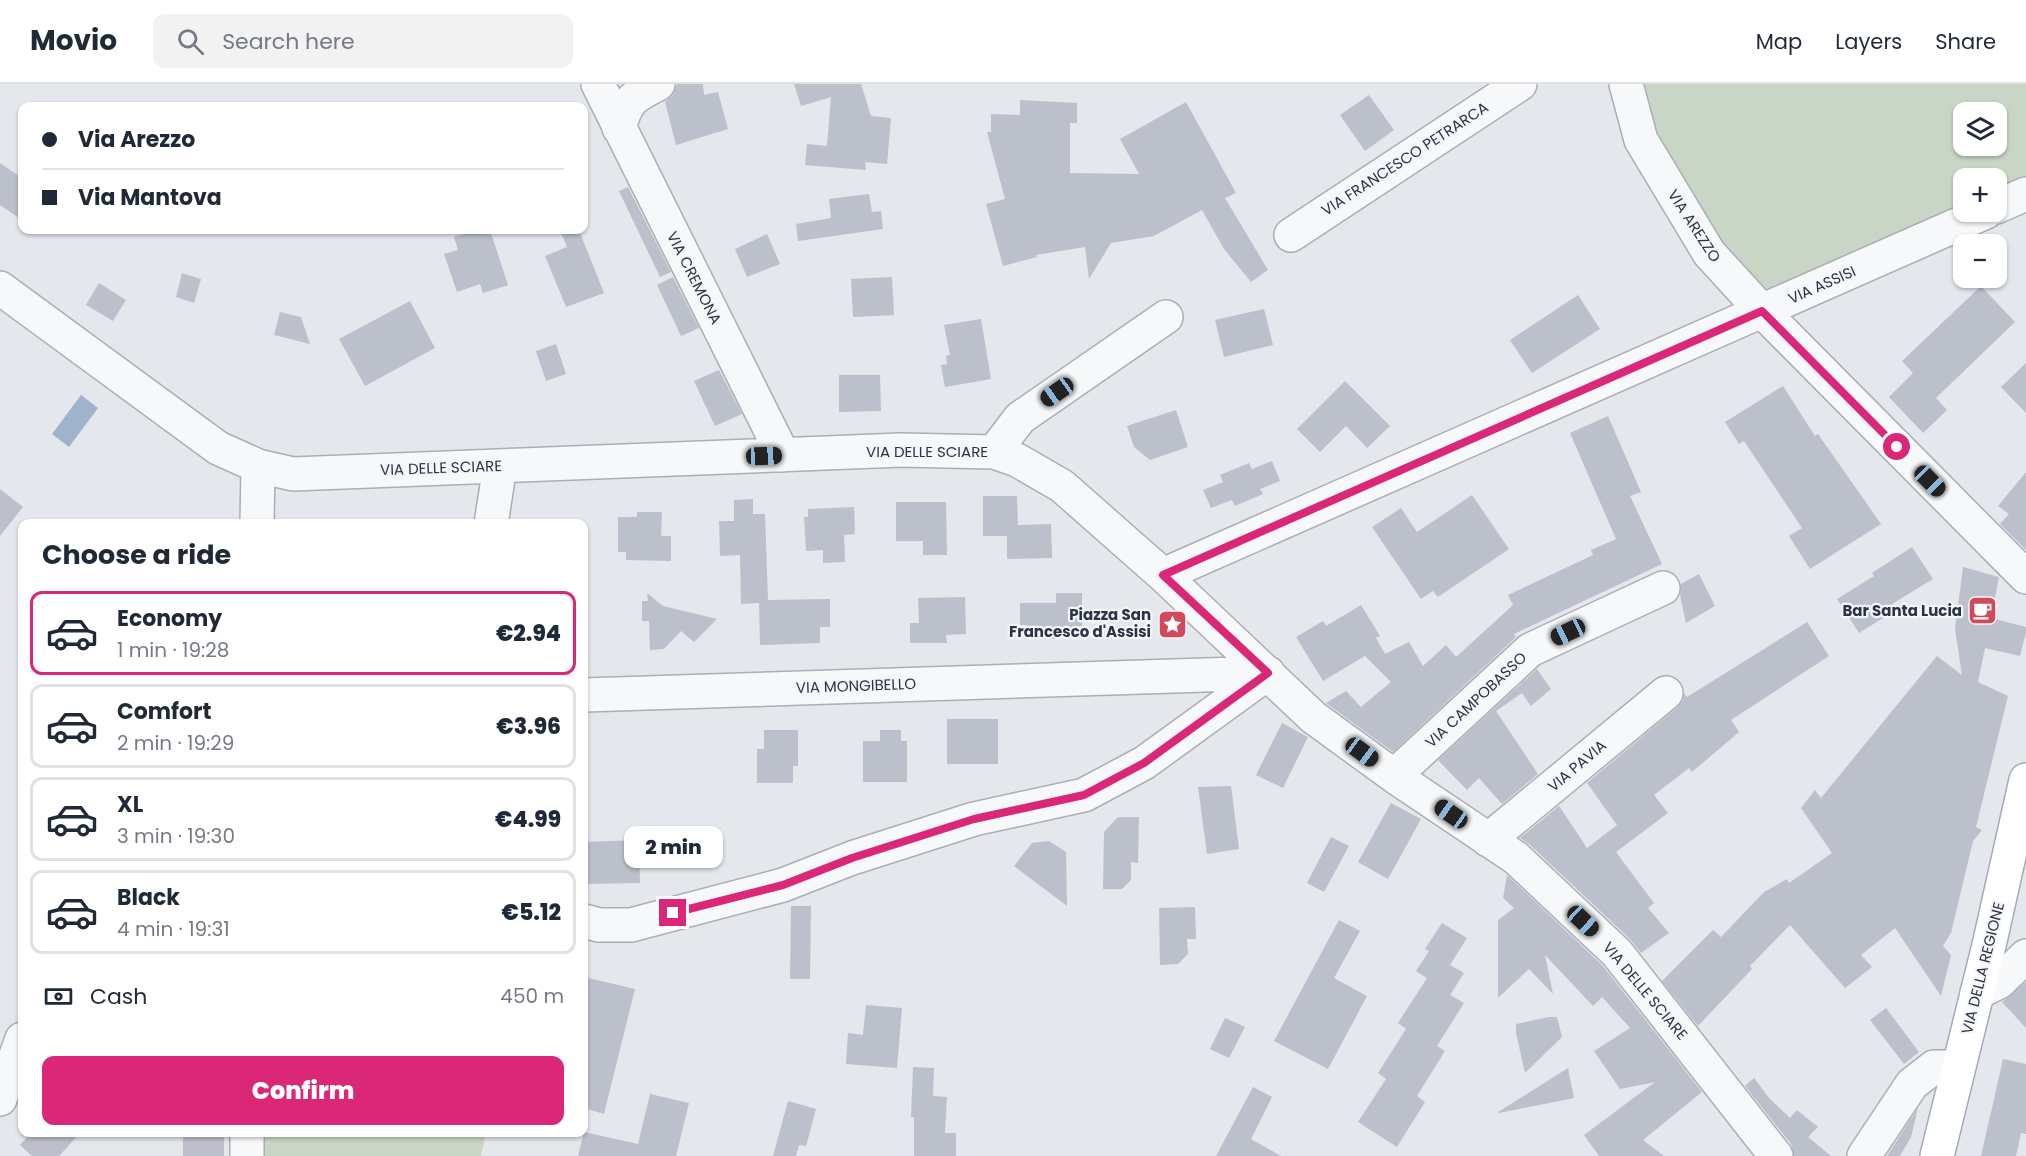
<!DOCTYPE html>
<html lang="en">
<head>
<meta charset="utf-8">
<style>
  :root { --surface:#fff; --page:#f2f2f3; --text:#1f2937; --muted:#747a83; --line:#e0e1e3; --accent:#db2777 }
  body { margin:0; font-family:Poppins,sans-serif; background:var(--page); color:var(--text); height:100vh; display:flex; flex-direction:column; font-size:22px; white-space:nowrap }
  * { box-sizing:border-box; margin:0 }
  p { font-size:20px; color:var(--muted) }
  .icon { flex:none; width:33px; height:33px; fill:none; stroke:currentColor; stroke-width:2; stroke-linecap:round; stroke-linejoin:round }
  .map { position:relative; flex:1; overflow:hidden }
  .panel { position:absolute; left:18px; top:435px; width:570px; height:618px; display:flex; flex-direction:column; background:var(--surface); border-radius:12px; box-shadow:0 2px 4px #0004 }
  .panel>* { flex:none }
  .hud { position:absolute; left:18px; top:18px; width:570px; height:132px; border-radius:12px; box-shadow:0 2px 4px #0004; display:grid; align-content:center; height:132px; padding:0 24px; background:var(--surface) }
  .tools { position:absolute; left:1953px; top:18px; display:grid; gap:12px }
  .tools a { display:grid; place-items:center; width:54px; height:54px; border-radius:12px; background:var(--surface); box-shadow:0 2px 4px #0004; font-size:30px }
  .end { position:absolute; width:27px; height:27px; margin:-14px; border:8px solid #db2777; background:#fff; box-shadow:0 0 0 3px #fff }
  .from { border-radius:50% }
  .bubble { position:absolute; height:42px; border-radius:12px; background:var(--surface); box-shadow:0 2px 4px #0004; font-size:20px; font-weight:800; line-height:42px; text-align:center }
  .car { position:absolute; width:18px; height:36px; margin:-18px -9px; border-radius:8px; box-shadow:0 0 4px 2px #0007; background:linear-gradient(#222 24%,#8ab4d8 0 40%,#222 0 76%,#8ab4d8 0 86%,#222 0) }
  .hud b { display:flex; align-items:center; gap:21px; height:57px; font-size:22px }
  .hud b+b { border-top:2px solid var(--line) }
  .hud i { width:15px; height:15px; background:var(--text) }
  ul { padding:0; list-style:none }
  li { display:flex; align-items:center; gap:18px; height:84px; margin:0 12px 9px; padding:0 12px; border:3px solid var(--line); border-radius:12px }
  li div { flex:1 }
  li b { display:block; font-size:22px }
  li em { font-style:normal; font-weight:800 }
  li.active { border-color:var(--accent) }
  li>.icon { width:54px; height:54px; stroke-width:1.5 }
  h2 { padding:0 24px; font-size:27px; line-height:72px }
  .pay { display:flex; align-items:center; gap:15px; height:66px; padding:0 24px; font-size:22px }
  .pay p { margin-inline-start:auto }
  .action { display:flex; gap:12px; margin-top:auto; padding:12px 24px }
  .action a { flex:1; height:69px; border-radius:12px; background:var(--accent); color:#fff; font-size:24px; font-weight:800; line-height:69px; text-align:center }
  header { display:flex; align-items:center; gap:36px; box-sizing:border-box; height:84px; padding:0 30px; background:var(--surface); border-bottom:2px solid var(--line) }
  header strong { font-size:28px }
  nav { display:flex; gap:33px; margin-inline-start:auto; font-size:21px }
  .search { width:420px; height:54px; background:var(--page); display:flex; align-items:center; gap:15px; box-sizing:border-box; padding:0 21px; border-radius:12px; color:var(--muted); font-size:22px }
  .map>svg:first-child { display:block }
</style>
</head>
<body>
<header>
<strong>Movio</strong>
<div class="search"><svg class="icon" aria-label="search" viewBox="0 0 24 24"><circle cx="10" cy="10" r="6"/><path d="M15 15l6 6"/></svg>Search here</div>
<nav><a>Map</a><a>Layers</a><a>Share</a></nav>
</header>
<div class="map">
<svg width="2026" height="1072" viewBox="0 0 2026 1072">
  <rect width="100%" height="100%" fill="#e4e7ec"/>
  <path fill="#c9d6c5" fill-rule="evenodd" d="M1639,0H2026V94L1997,108L1996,94H1964L1963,123L1769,208L1761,203L1724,163L1657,54ZM1964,28H1996V62H1964Z
    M262,1049H486L481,1072H262Z"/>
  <path fill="#9fb4cc" d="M81,311L98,324L69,363L52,350Z"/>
  <path fill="#bbc0ca" d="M677,0H703L704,11L718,8L728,45L676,61L665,18L673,11Z
    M794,0H861L871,32L891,34L887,80L865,78L866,86L805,81L807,60L827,62L831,13L801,22Z
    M1369,11L1394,46L1365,67L1340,31Z
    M1020,16L1077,19V39H1070V89L1139,90L1120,55L1186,18L1236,109L1225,114L1268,186L1251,198L1224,165L1202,126L1154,152L1111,159L1089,195L1085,163L1036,171L1037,173L1003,182L986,120L1005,115L987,48H991V30L1020,31Z
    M0,79L22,94V136L0,121Z
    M628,103L671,188L660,193L619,107Z
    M869,110L872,128L881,127L883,145L798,157L796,140L831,134L829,115Z
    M475,146H490L508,201L483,209L480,200L457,208L444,170L458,166L454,153Z
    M560,146H579L604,209L566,223L545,172L567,163Z
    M767,150L780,180L747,193L735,165Z
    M182,189L201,195L194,219L176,213Z
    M673,193L699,244L681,252L657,201Z
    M892,193L894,231L853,233L851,195Z
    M99,199L126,216L113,237L86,221Z
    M1981,202L2015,238L1936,314L1947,326L1923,349L1889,313L1913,289L1902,277Z
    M1578,211L1600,245L1532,289L1510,256Z
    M410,217L435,264L365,302L339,255Z
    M1264,225L1273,261L1224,273L1215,236Z
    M280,228L301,233L310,260L274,251Z
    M981,235L991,295L945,303L941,281L947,280L946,272L950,271L944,241Z
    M556,260L566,290L546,297L536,267Z
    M2026,279V329L2001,303Z
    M719,286L742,330L715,342L694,297Z
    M839,291H880L881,327L839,328Z
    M1345,297L1390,342L1367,364L1346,342L1320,368L1297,345Z
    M1783,302L1815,352L1818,350L1881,440L1810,485L1789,452L1802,444L1744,357L1739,360L1725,338Z
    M1176,326L1188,363L1150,376L1134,363L1127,342Z
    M1608,332L1641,408L1630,412L1662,480L1514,550L1516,553L1393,668L1326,619L1346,607L1361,623L1391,598L1365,572L1323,597L1296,553L1323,537L1326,542L1361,521L1380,552L1376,554L1385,570L1409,558L1423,582L1446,561L1456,573L1513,521L1508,511L1593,471L1591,466L1616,455L1570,349Z
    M1272,377L1280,397L1260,405L1263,410L1235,422L1232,416L1211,424L1203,406L1223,398L1220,391L1249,379L1252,385Z
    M2026,388V466L2000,440L2009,430L1998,422Z
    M0,405L23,423L0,452Z
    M1472,411L1509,465L1438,513L1433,507L1421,515L1372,443L1401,424L1417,448Z
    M983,412H1017L1018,441L1051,440L1052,474L1007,475V452H983Z
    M753,415V430H765L768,516L830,515V543H820V559L760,561L759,519L741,520L740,471L720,472L719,437H734V416Z
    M896,418H946L947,471H923V457H896Z
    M854,423L855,450L844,451L845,478L823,479V466L806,467L804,433H808V425Z
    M637,428H662L661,452H671V477L626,476V468H618V433H637Z
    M1912,463L1933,495L1892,520L1896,526L1859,549L1837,515L1874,492L1872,489Z
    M1963,483L1999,493L1991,534L2026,543V548L2020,572L1985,564L1978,598L2008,612L1976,743L1982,746L1973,757L1951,849L1943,862L1951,871L1941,912L1895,844L1861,871L1872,883L1845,904L1790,841L1750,882L1752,885L1698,942L1662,897L1713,846L1721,853L1764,808L1787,795L1789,799L1832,769L1801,724L1815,706L1821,714L1937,572L1962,591L1955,545Z
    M1699,490L1715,522L1686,539L1680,511L1681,500Z
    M647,509L663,522L717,535L694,558L681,547L664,565L650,566L649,537H642V517H648Z
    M1056,509H1082V542H1073L1067,551L1059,553V555H1027V541H1020V519H1056Z
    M965,513L966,550L946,551L947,559H910V539H919L918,514Z
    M1807,538L1829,572L1731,636L1739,648L1692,688L1689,684L1654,711L1668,729L1616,768L1654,819L1648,824L1669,849L1641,869L1630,855L1529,760L1520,754L1559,722L1587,764L1617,741L1587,699L1678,623L1683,616L1684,609L1687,613Z
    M1537,585L1551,605L1531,622L1522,609L1496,627L1538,690L1502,720L1479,694L1467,706L1438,676Z
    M947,635H998V680H947Z
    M1282,639L1308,653L1283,704L1256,691Z
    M764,646H798V682H793V699H757V665H764Z
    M880,646H901V657H907V698H863V657H880Z
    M1231,702L1239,765L1207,770L1198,703Z
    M1391,719L1421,735L1388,795L1358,778Z
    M1118,733H1139L1138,779L1131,778V796L1122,805H1103L1104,748Z
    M1331,753L1349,762L1324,808L1307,799Z
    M639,756L640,799L584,800V758Z
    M1049,757L1066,768L1067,822L1014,782L1032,759Z
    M1507,791L1603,882L1702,1008L1643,1056L1664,1072H1599L1584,1051L1655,998L1620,1005L1594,967L1630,944L1602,913L1593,922L1545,871L1553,910L1529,885L1498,914V836L1514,824L1503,814Z
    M791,822H811L810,895H790Z
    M1195,823L1196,855H1187L1188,870L1178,880L1160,881L1159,824Z
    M1339,836L1360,847L1334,894L1367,912L1328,985L1274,957Z
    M1442,839L1467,854L1450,881L1464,889L1450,911L1464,919L1437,962L1445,967L1417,1012L1425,1018L1397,1063L1358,1038L1386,995L1378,989L1406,945L1398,939L1427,894L1416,887L1429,867L1425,865Z
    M584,893L635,905L604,1030L584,1024Z
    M2026,898V944L2002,918Z
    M866,921L902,924L897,984L846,980L848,949L863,951Z
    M1886,924L1919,968L1904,980L1870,936Z
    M1549,933H1557L1562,953L1525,989L1516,949V940Z
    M1225,934L1245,943L1229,974L1210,965Z
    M2003,975L2026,980V1050L2021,1049L2016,1072H1981Z
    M913,983L934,984L933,1012L947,1013L945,1049H956V1072H914V1033H911Z
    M1568,984L1574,1014L1499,1029L1498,1028Z
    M1754,994L1769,1014L1790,1034L1797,1026L1818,1043L1808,1053L1831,1072H1794L1791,1060L1745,1002Z
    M1253,1003L1272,1013L1251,1055L1281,1072H1216Z
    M650,1010L689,1019L676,1072H578L584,1048L638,1060Z
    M788,1017L816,1025L806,1062L799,1061L796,1072H773Z
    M1918,1024L1911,1053L1900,1072H1887Z
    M32,1048H81L59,1072H32L20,1061Z
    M183,1048H224V1072H183Z"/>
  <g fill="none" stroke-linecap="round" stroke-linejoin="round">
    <defs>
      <path id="minor" d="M598,0L783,371
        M1626,0L1641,56L1709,169L1762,227L2026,493
        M619,44C627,15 633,13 658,0
        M1996,123L2026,110
        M1291,151L1520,0
        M0,204L218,364L258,382L293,390L901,366L994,368L1017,376L1062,402L1163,491L1313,633L1394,692L1516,774L1617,869L1776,1072
        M994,368L1020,334L1166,233
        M257,440L258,382
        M491,440L500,382
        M1163,491L1986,128
        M584,611L1268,589
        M1394,692L1530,566L1663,504
        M1488,756L1666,609
        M584,837L599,841H631L783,801L852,774L974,735L1084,711L1144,679L1268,589
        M1977,909L1999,898L2026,872
        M0,1015L22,955
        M247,1048V1072
        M1864,1072L1912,1000L1934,983H1958"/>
      <path id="major" d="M1937,1072L1990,857L2026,696"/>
    </defs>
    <use href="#minor" stroke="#a9aeb7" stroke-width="36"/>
    <use href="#major" stroke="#a3abb8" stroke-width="36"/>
    <use href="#minor" stroke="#f7f8fa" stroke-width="33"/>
    <use href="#major" stroke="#fff" stroke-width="33"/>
  </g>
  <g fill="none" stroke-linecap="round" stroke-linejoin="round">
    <path stroke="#db2777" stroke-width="8" d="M673,829L783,801L852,774L974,735L1084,711L1144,679L1268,589L1163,491L1762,227L1897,363"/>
  </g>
  <defs>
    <symbol id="cafe-square" viewBox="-11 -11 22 22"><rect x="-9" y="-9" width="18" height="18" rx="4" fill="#d1495b" stroke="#f4f6f9"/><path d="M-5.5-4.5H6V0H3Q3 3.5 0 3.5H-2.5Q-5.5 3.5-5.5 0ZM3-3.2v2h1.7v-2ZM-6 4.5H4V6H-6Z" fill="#fff"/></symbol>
    <symbol id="sight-square" viewBox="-11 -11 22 22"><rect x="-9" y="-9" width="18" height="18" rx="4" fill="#d1495b" stroke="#f4f6f9"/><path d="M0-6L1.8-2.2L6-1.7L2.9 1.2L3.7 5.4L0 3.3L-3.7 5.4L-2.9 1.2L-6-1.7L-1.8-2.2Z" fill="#fff"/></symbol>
  </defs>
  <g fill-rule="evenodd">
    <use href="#cafe-square" x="1966" y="510" width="33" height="33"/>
    <use href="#sight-square" x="1156" y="524" width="33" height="33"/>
  </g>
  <g text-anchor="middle" stroke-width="4.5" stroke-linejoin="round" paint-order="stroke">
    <g font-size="15" fill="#2b3445" stroke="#f4f6f9">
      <text transform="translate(1405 75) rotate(-33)" y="5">VIA FRANCESCO PETRARCA</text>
      <text transform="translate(1694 142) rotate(57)" y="5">VIA AREZZO</text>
      <text transform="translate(694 194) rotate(63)" y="5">VIA CREMONA</text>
      <text transform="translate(1822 201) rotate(-24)" y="5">VIA ASSISI</text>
      <text x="927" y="373">VIA DELLE SCIARE</text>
      <text transform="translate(441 384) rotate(-2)" y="5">VIA DELLE SCIARE</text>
      <text transform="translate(856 602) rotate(-2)" y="5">VIA MONGIBELLO</text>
      <text transform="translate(1476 616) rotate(-43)" y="5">VIA CAMPOBASSO</text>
      <text transform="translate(1577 682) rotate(-40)" y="5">VIA PAVIA</text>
      <text transform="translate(1983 884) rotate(-76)" y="5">VIA DELLA REGIONE</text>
      <text transform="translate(1645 907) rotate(50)" y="5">VIA DELLE SCIARE</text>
    </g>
    <g font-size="15" font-weight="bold" fill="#2b3445" stroke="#f4f6f9" text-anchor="end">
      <text x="1962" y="532">Bar Santa Lucia</text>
      <text x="1151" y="536">Piazza San<tspan x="1151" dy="17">Francesco d'Assisi</tspan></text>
    </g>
  </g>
</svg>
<div class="tools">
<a><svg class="icon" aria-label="layers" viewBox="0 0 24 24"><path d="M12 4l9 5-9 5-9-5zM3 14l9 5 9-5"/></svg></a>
<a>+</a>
<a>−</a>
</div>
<i class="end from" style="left:1897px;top:363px"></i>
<i class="end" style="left:673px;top:829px"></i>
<div class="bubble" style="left:624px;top:742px;width:99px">2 min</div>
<i class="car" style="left:1057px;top:308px;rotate:235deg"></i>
<i class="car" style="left:764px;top:372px;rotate:88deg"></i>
<i class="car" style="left:1930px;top:397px;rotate:135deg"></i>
<i class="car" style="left:1568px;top:548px;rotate:245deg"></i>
<i class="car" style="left:1362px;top:668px;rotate:126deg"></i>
<i class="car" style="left:1451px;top:730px;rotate:305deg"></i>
<i class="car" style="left:1583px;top:837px;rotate:133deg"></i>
<div class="hud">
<b><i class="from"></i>Via Arezzo</b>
<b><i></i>Via Mantova</b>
</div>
<section class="panel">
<h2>Choose a ride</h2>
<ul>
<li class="active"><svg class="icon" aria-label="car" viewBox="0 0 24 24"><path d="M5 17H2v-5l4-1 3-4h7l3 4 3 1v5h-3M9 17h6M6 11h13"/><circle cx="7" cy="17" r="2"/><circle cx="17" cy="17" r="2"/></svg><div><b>Economy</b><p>1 min · 19:28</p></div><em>€2.94</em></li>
<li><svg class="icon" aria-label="car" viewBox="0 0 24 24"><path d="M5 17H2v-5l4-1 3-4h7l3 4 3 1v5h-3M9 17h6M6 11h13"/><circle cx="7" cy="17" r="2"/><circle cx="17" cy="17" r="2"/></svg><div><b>Comfort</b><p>2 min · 19:29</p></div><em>€3.96</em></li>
<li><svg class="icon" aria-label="car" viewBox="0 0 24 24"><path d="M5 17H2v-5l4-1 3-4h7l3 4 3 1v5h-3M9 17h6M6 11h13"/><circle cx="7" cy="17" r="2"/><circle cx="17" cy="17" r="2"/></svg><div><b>XL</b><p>3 min · 19:30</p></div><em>€4.99</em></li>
<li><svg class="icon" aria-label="car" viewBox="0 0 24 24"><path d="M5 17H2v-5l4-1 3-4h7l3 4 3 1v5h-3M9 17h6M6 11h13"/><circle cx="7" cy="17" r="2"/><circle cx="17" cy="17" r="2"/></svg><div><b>Black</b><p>4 min · 19:31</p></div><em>€5.12</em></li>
</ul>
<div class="pay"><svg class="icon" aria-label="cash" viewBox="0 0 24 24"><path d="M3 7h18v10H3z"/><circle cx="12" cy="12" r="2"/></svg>Cash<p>450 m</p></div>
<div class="action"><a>Confirm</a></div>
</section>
</div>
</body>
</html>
